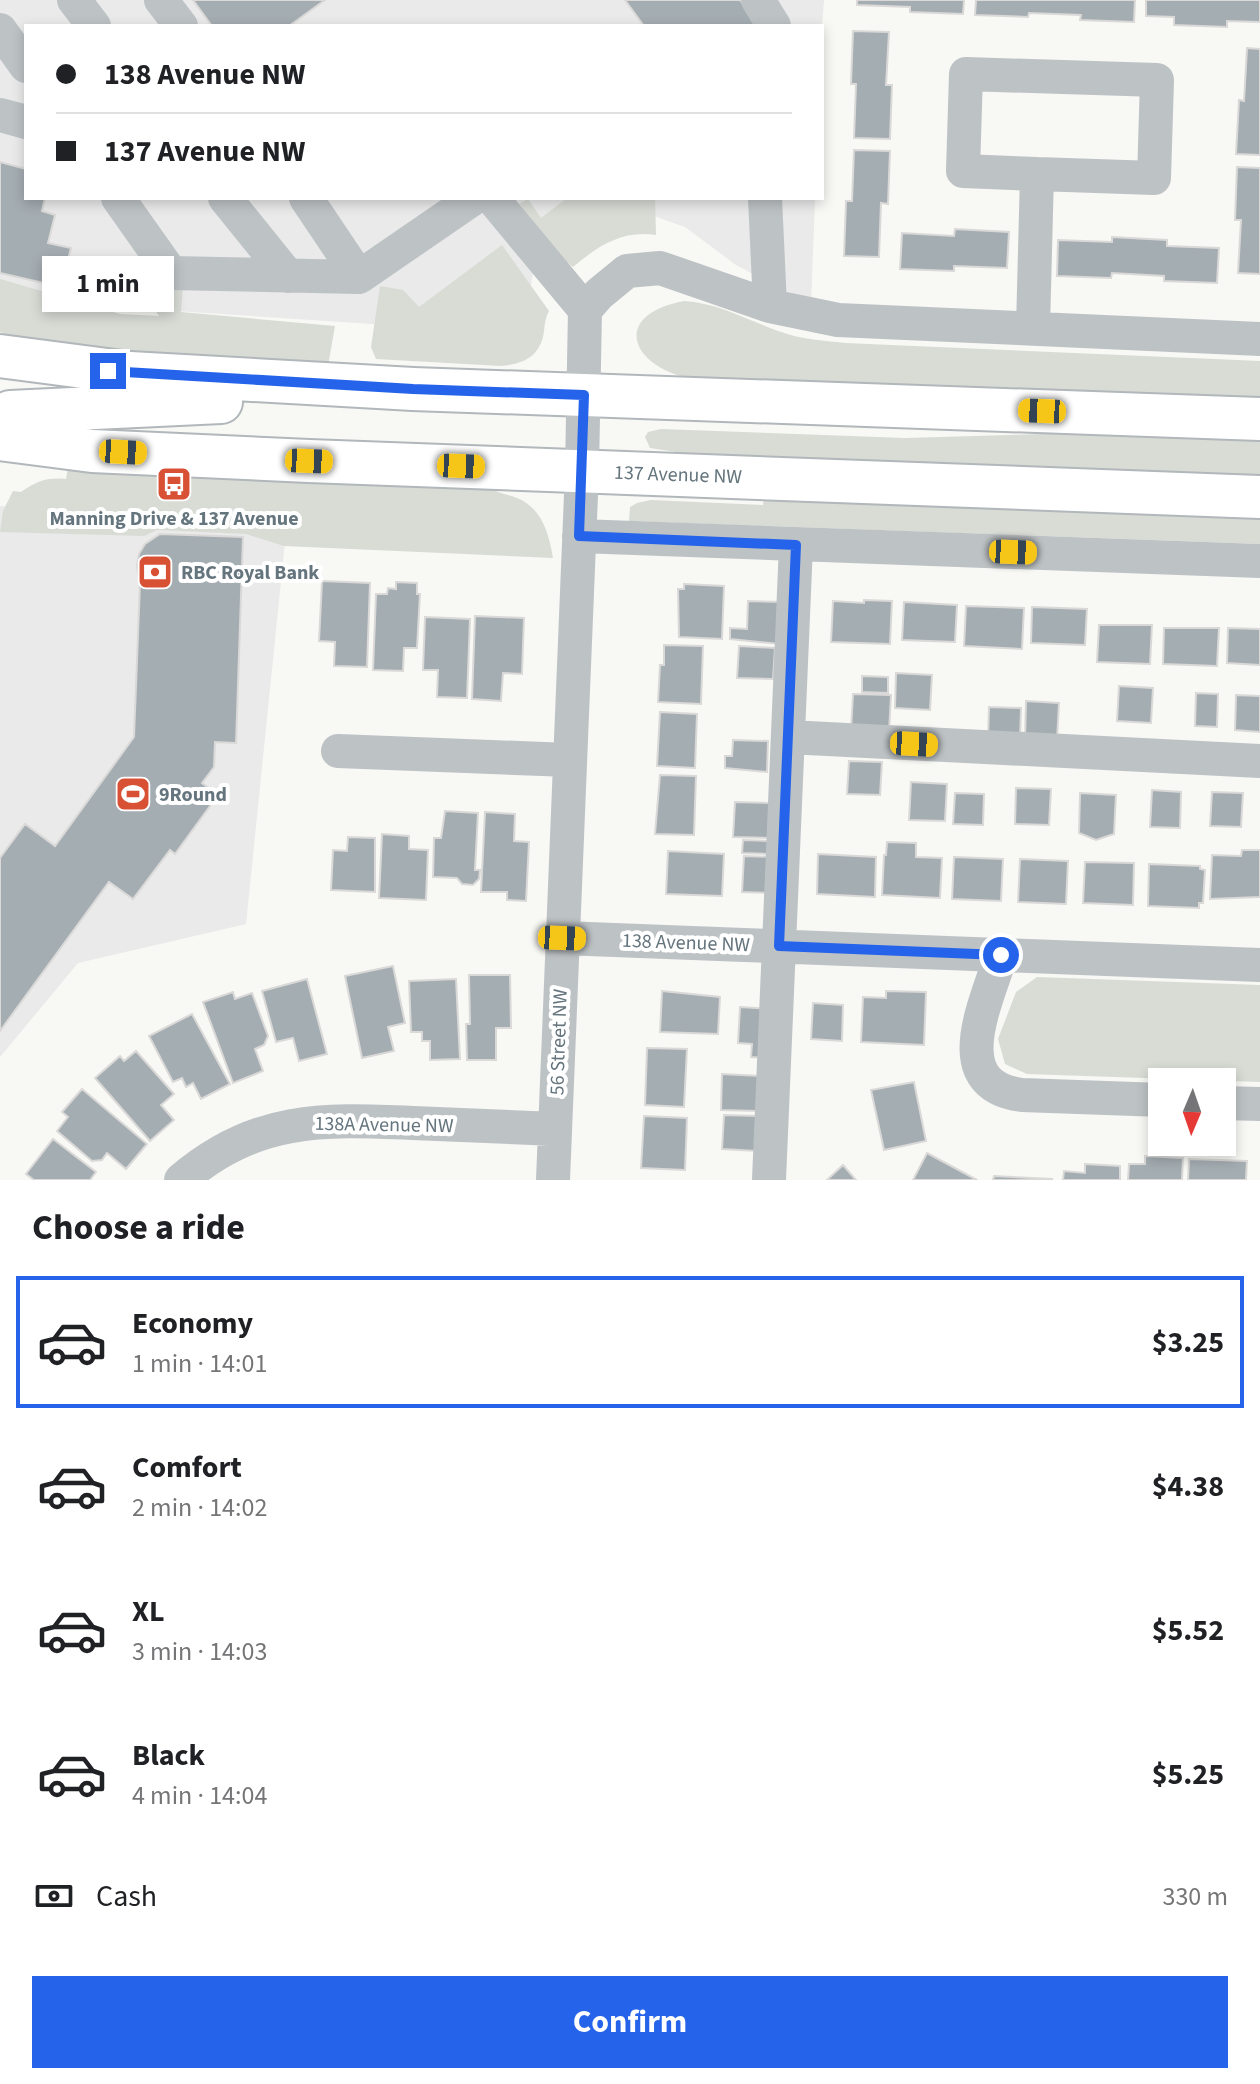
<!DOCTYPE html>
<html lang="en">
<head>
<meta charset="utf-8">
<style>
  :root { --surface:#fff; --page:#f6f6f6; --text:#202124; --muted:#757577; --line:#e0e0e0; --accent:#2563eb }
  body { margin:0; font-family:"Source Sans 3",sans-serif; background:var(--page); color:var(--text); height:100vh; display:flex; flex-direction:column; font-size:30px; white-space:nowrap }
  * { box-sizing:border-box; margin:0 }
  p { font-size:26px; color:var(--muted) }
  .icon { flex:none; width:44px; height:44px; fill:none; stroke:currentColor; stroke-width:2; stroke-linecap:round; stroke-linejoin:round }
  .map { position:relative; height:1180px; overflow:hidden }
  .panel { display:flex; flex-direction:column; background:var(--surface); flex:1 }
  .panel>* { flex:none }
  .banner { position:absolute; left:24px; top:24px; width:800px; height:176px; border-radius:0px; box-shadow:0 4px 12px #0003; display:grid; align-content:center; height:176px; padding:0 32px; background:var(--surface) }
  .needle { width:52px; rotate:182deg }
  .buttons { position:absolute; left:1148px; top:1068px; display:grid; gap:16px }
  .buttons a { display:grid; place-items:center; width:88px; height:88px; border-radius:0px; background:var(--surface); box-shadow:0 4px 12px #0003; font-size:40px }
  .end { position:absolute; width:36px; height:36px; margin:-18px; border:10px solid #2563eb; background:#fff; box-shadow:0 0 0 4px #fff }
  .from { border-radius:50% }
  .bubble { position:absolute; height:56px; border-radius:0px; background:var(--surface); box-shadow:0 4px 12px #0003; font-size:26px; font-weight:700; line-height:56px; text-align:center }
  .car { position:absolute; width:24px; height:48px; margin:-24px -12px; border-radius:10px; box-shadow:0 0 6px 2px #0007; background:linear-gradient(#f5c518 24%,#345 0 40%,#f5c518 0 76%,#345 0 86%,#f5c518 0) }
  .banner b { display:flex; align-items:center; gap:28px; height:76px; font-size:30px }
  .banner b+b { border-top:2px solid var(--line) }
  .banner i { width:20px; height:20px; background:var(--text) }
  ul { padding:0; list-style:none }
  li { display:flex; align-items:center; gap:24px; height:132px; margin:0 16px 12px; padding:0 16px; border:4px solid transparent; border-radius:0px }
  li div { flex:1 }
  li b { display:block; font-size:30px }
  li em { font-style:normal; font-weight:700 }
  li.on { border-color:var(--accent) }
  li>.icon { width:72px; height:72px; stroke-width:1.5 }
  h2 { padding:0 32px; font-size:36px; line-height:96px }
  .pay { display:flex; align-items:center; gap:20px; height:88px; padding:0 32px; font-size:30px }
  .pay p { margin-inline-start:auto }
  .cta { display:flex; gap:16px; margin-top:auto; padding:16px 32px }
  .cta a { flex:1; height:92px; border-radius:0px; background:var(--accent); color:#fff; font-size:32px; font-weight:700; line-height:92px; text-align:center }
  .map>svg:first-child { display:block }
</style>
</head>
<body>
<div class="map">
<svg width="1260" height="1180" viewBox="0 0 1260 1180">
  <rect width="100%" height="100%" fill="#f8f8f5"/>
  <path fill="#e9eae9" d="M0,0H824L822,26H26V198H815L811,304L736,265L685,227L637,210L534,265L524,334L99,306L0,282Z
    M0,506L287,522L246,924L78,963L0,1057Z"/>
  <path fill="#d8dcd5" d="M567,198H655L656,235C622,230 598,246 573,267L562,259L519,204L528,199L541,218Z
    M502,245L549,311C544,320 545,328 543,337C537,359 521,364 501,366L376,359L371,347L380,286L403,290L419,307Z
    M0,279L120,314L159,316L149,300L168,285L183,286L181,312L335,326L328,366L92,352L22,341L0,332Z
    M684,301C722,303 757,326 794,336C811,340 829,341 845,343L1260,361V400L693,379C630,367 610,315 684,301Z
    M661,429L905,438L1106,432L1260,438V477L715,458L650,448L645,437L648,432Z
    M68,467L486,486C497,493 506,494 517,498C542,508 549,534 553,558L284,546L246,534L157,530L144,536L0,532L3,511L13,491L21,492C37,481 47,477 66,479Z
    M764,497L1260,517V544L629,521L630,507L637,503L651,500L763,505Z
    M1037,977L1260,985V1082L1027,1074L1005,1064L998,1039L1016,992Z"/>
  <path fill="#a4adb2" stroke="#dad9d8" stroke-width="2" d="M193,0H325L289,26H212Z
    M625,0H740L759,26H644Z
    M857,0H964L963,14L910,12V7L857,5Z
    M976,0H1135L1134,22L1080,20L1081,15L1029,13L1028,17L975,15Z
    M1146,0H1260V22L1227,21V27L1174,25V17L1146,16Z
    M853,31L889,32L886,85H892L890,139L854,138L856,84H851Z
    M1247,48L1260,49V155L1236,154L1239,100L1244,101Z
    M854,150L890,151L888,204L881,203L879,257L844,256L846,201H852Z
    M0,162L26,169V198H45L42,211L55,215L48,243L71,248L61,287L0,273Z
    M1237,167L1260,168V274L1238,273L1241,220H1235Z
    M955,229L1009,232L1007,268L954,266V271L900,269L902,233L954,236Z
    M1112,237L1167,240V246L1219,248L1217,283L1164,281V276L1112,273L1111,278L1057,276L1058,240L1112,242Z
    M160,534L243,537L236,743L215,742L214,767L202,783L218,795L175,854L170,850L133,899L109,882L0,1031V858L25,824L55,846L134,737L140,583L137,566L139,554L145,544Z
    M322,581L370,583L367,667L334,666L335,642L319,641Z
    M396,582L417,583V594H420L417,648H404L403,671L373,670L376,594H387L388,588L396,589Z
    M684,584L724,586L722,639L679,637L678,589H684Z
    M864,600L892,601L890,644L831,642L833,601L864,603Z
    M748,601L782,602L780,644L730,639V628L747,629Z
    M904,602L957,605L955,642L902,640Z
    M966,606L1024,608L1022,649L964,646Z
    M1032,607L1087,609L1085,645L1031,643Z
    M475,616L524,618L522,674L503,673L501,701L472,699Z
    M425,617L470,619L467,698L437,697L438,670H423Z
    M1099,625H1152L1150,664L1097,662Z
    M1164,628H1219L1217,666L1163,664Z
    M1228,628L1260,629V665L1227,663Z
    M664,645L703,646L701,704L658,702L660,665H664Z
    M739,646L775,648L773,679L737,678Z
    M896,673L932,675L930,710L895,708Z
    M862,676L888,677V693L862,692Z
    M1119,686L1153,688L1151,723L1117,721Z
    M1196,693L1218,694L1217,727L1195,726Z
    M853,694L891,695L889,732L851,730Z
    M1236,695L1260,696V732L1235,730Z
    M1026,701L1059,703L1057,740L1025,739Z
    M989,707L1021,708L1020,738L988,737Z
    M660,712L697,714L695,768L657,766Z
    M733,740L768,741L767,772L725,768V756H732Z
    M849,761L882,762L880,795L847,794Z
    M660,775L696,776L694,835L655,834Z
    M911,782L947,784L945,821L909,820Z
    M1016,788L1051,789L1049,825L1015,824Z
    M1152,790L1181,792L1180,828L1150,827Z
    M1212,792L1243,793L1241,827L1210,826Z
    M955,793L984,794L983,825L953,824Z
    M1080,793L1116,795L1114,834L1096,840L1079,833Z
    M735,802L772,803L770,838L733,837Z
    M445,811L478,813L475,870H480L479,879L473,885L462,884L457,878L433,877L434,838H441Z
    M485,812L515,814L514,841L529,842L526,901L507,900V892H481Z
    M382,834L409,836V849L428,850L426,900L379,898Z
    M348,837L375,838V892L331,890L333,850L347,851Z
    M743,840L769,841V854L742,853Z
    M887,842L916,843V857L942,858L940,898L882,895L884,855H886Z
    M1242,850H1260V897L1210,899L1212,855L1241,856Z
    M668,851L724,854L722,896L666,894Z
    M818,854L876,857L875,897L817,894Z
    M744,856L775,857L773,893L742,892Z
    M954,857L1003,859L1001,901L952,899Z
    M1020,859L1068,861L1066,904L1018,902Z
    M1085,862L1134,863L1133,905L1083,903Z
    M1149,864L1200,866V869L1205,870L1203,903H1199V908L1148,906Z
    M393,966L405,1023L388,1027L394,1051L362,1058L345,976Z
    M469,975H510L511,1028H496V1060H467L466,1024H470Z
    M307,979L327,1054L299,1061L293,1038L276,1042L262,991Z
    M456,979L460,1059L430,1060V1041H422V1032H411L409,981Z
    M662,991L720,997L718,1034L660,1032Z
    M886,991L926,992L924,1045L861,1042L863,997L886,998Z
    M233,992L235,999L252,993L268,1036L264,1045L255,1049L263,1071L233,1083L203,1002Z
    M813,1003L843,1005L842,1041L811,1039Z
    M740,1007L770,1009L766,1058L751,1057L752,1044L738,1043Z
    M192,1014L230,1084L201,1099L193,1083L186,1087L182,1078L173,1082L149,1036Z
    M647,1048L687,1049L684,1107L645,1105Z
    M136,1051L174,1094L161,1105L174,1120L150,1141L95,1078L120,1056L124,1061Z
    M722,1074L760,1076L758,1111L721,1110Z
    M914,1082L926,1141L884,1150L871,1090Z
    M82,1089L147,1144L126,1169L107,1153L102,1160L92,1161L57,1131L68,1117L62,1112Z
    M724,1115L758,1116L757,1151L722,1149Z
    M644,1116L687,1118L685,1170L641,1168Z
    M53,1139L96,1172L90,1180H34L26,1174Z
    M927,1153L977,1180H913Z
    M1145,1156L1183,1158L1182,1180H1128L1129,1164H1145Z
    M1189,1159L1247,1161L1246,1180H1188Z
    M1085,1164L1120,1166V1180H1063L1064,1171L1085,1173Z
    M843,1165L856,1180H827Z
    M994,1176L1052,1179V1180H993Z"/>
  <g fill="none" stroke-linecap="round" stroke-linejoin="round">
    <defs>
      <path id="major" d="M0,356L130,373L413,389L1260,419
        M0,419L10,412L221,402
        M0,439L92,451L309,461L1260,497"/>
    </defs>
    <use href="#major" stroke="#b1b7ba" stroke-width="46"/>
    <path stroke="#bdc2c5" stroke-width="34" d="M74,0L94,26
      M161,0L181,26
      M758,0L774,26
      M0,30L26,66
      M0,115L26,122
      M118,198L171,273L359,277L474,198
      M225,198L288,276
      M306,198L359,277
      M492,198L585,310
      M765,198L770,306
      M1033,328L1037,174L1154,178L1157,80L966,74L963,171L1037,174
      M579,536L1260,561
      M788,737L1260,761
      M338,751L569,760
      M562,938L1260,965
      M1001,955C987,1002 944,1085 1022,1095L1162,1100
      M1222,1103L1260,1104
      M181,1180C255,1117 320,1119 413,1123C460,1125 507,1127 555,1129
      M553,1180L582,470L585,310L599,294L627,271L660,268L770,306L838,320L1260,339
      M769,1180L796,545"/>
    <use href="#major" stroke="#fff" stroke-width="42"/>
  </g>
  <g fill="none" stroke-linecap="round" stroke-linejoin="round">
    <path stroke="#2563eb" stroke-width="10" d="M108,371L413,389L584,395L579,536L796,545L779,946L1001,955"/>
  </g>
  <defs>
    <symbol id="bus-square" viewBox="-11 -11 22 22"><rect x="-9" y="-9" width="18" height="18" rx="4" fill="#d85135" stroke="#fff"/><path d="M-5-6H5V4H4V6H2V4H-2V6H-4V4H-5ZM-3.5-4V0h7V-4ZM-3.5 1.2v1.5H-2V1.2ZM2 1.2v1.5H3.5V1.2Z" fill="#fff"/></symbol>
    <symbol id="bank-square" viewBox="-11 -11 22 22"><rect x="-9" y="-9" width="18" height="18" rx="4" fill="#d85135" stroke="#fff"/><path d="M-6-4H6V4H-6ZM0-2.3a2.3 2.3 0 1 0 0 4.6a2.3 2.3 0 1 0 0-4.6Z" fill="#fff"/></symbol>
    <symbol id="stadium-square" viewBox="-11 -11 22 22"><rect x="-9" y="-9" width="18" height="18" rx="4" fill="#d85135" stroke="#fff"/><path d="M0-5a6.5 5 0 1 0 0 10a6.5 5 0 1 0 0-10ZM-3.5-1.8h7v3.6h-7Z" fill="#fff"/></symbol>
  </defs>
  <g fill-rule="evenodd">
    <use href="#bus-square" x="154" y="464" width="40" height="40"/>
    <use href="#bank-square" x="135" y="552" width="40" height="40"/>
    <use href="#stadium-square" x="113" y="774" width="40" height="40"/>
  </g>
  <g text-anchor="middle" stroke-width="8" stroke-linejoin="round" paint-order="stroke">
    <g font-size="20" fill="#65757e" stroke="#fff">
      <text transform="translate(678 474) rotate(2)" y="7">137 Avenue NW</text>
      <text transform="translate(686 942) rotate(2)" y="7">138 Avenue NW</text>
      <text transform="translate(558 1042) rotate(-88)" y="7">56 Street NW</text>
      <text transform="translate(384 1124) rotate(1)" y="7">138A Avenue NW</text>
    </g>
    <g font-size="20" font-weight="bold" fill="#65757e" stroke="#fff" text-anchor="start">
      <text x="174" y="525" text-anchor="middle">Manning Drive &amp; 137 Avenue</text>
      <text x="181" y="579">RBC Royal Bank</text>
      <text x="159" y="801">9Round</text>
    </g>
  </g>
</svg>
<div class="buttons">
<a><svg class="needle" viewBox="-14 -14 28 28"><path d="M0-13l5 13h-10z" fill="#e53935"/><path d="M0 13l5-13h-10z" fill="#757577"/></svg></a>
</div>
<i class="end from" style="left:1001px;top:955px"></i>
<i class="end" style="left:108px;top:371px"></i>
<div class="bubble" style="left:42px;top:256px;width:132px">1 min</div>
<i class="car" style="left:1042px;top:411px;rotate:272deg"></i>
<i class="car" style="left:123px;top:452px;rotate:93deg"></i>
<i class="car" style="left:309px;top:461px;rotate:92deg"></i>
<i class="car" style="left:461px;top:466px;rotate:92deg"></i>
<i class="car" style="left:1013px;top:552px;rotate:92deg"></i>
<i class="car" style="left:914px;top:744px;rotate:93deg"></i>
<i class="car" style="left:562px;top:938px;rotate:92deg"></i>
<div class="banner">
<b><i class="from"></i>138 Avenue NW</b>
<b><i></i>137 Avenue NW</b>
</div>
</div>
<section class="panel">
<h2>Choose a ride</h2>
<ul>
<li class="on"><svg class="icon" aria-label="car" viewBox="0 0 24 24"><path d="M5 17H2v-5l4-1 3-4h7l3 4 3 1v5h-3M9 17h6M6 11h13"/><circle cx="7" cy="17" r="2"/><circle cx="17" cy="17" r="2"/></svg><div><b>Economy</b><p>1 min · 14:01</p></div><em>$3.25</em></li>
<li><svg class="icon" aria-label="car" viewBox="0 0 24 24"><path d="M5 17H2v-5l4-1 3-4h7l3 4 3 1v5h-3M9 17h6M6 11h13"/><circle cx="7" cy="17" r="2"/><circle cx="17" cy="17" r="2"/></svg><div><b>Comfort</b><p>2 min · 14:02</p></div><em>$4.38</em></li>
<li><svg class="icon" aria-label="car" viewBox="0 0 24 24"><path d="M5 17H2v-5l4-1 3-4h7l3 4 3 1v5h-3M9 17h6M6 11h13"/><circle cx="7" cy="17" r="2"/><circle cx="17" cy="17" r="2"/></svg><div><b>XL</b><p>3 min · 14:03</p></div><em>$5.52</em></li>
<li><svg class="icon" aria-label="car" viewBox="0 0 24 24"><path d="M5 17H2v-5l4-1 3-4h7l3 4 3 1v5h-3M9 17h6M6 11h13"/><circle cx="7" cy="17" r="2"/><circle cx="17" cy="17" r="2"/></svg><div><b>Black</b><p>4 min · 14:04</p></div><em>$5.25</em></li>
</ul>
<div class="pay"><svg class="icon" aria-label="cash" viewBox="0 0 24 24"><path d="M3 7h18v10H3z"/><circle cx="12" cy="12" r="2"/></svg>Cash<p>330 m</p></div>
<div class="cta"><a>Confirm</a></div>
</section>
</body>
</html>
